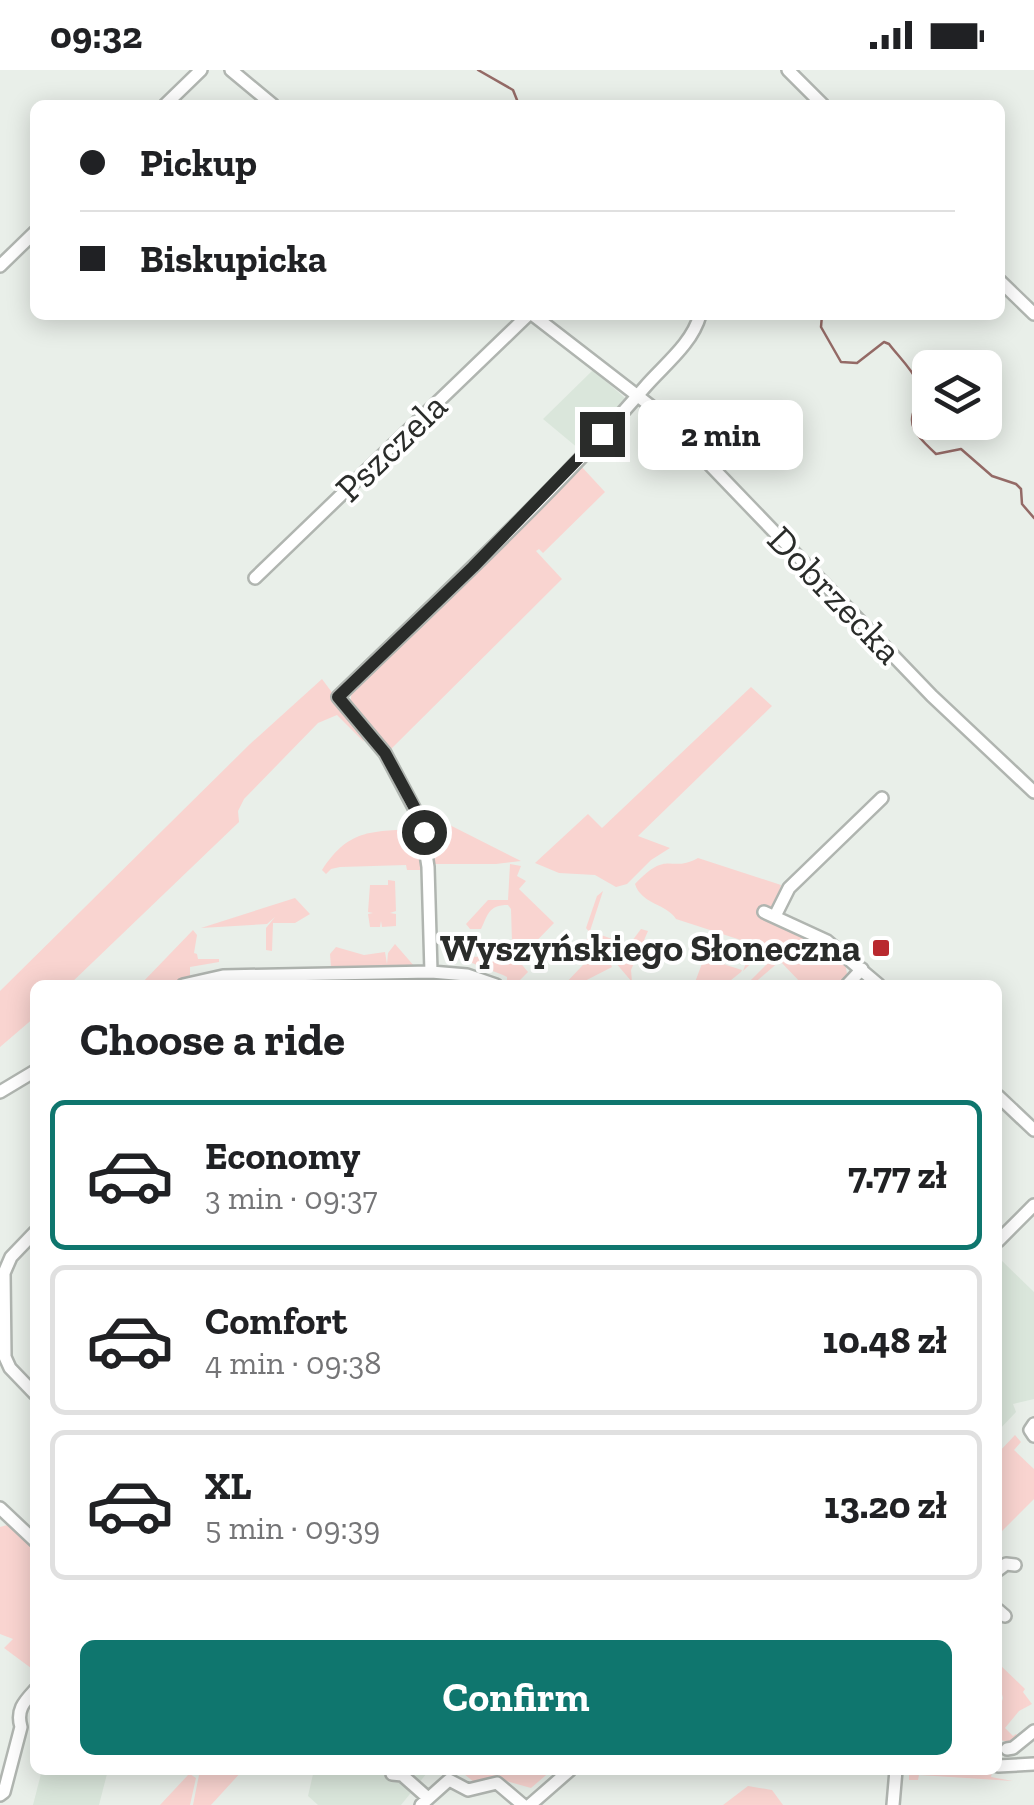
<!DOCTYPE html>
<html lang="en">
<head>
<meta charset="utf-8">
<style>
  :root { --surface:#fff; --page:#f2f2f2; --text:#202124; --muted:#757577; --line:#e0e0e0; --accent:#0f766e }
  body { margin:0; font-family:"Zilla Slab",serif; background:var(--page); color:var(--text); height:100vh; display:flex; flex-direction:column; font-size:38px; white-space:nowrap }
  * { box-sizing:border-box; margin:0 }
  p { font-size:32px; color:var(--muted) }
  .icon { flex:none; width:55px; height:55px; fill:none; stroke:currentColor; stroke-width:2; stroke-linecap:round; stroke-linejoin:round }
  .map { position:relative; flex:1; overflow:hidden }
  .details { position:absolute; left:30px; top:910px; width:972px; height:795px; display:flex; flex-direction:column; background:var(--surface); border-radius:15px; box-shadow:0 5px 25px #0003 }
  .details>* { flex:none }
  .banner { position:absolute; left:30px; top:30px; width:975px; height:220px; border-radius:15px; box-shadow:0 5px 25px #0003; display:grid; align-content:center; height:220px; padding:0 50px; background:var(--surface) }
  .buttons { position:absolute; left:912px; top:280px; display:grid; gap:20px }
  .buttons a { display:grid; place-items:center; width:90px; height:90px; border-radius:15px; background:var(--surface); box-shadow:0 5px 25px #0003; font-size:50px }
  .end { position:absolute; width:45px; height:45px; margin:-22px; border:12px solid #2a2c2a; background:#fff; box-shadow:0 0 0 5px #fff }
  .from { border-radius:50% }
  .bubble { position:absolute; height:70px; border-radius:15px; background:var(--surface); box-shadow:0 5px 25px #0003; font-size:32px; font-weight:700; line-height:70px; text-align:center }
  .banner b { display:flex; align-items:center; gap:35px; height:95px; font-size:38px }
  .banner b+b { border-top:2px solid var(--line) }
  .banner i { width:25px; height:25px; background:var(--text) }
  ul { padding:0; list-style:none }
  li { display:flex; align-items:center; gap:30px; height:150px; margin:0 20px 15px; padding:0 30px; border:5px solid var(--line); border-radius:15px }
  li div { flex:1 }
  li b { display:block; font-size:38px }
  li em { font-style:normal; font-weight:700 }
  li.on { border-color:var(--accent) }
  li>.icon { width:90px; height:90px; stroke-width:1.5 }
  h2 { padding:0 50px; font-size:45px; line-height:120px }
  .primary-button { display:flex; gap:20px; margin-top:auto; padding:20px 50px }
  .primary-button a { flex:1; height:115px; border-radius:15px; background:var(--accent); color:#fff; font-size:40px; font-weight:700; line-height:115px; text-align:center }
  .status { display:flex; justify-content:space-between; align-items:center; height:70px; padding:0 50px; background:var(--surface); direction:ltr }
  .status svg { height:28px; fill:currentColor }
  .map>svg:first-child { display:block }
</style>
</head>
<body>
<div class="status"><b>09:32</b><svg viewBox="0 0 49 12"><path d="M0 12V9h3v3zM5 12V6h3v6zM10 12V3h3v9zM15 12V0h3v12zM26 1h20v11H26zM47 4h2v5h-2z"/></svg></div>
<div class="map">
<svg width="1034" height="1735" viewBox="0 0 1034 1735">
  <rect width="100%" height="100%" fill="#e9efe9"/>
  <path fill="#dae6db" d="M593,300L625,328L579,379L543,349Z
    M1000,1189L1034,1222V1329L1013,1334L1016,1342L998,1361V1191Z
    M42,1700H108L99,1735H33Z
    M314,1700H416L427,1703L401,1735H318L308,1726Z"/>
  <path fill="#f9d4d0" d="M581,396L605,422L543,483L539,479L536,481L562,509L389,681L350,633L352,620L469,511Z
    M322,609L357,656L364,672L337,645L318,653L244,729L238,741L239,752L69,915H35V947L0,977V921L250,674Z
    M751,617L772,636L638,766L670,778L651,790L627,814L616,817L595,805L559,803L535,793L588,744L602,758Z
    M418,739L521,791L496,794H432Z
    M420,758L422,800H407L406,795L340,797L331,799L326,804L322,800C351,756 373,763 420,758Z
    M698,788L781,815L775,834L767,839L845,893L847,904L837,915H803L780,891L752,915H746L770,891L766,879L743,901L753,874L676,849C667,834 641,834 635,814C669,778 669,804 698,788Z
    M510,794L521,796L517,806L526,811L519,819L554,853L518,890L528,902L515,915L507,914V907L503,905L472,893V887L492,886L499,893L512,882L508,876L512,872L511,839L508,835C488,835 488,845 481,859H470L466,854L488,830H508Z
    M388,810L395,811L396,841L390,843L396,844V856L382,857L381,851L380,857H370L368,844L373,843L368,842L370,815H388Z
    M603,821L590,861L629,875L641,859L648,861L631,900L632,912L586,858L597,826Z
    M295,828L310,844L295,853H273L272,881L266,880V858L275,847L267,854L201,858Z
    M193,860L197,865L194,883L197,884L198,889H219V892L190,897V906L170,915H140Z
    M589,867L604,881L612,897L577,915H564L598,879L589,869L581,875Z
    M395,874L415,897H331L330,884L336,877L364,885L385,882L387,894L388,883Z
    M704,888L742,900L741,902L725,915H694Z
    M1015,1365L1021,1372L1014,1380L1034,1399V1429L998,1465V1383Z
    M11,1454L35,1476V1601L4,1578L13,1569L0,1564V1457Z
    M998,1593L1025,1619L1023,1622L1032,1634L1019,1641L1005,1658L1013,1666L1016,1664L1019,1667L1011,1673L998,1669V1643L1003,1628L998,1609Z
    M184,1700L196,1708L190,1735H160L188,1705Z
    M200,1700H243L211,1735H193Z
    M459,1700H552L531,1718L496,1708L474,1712Z
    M909,1700L1013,1701L992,1702L991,1707L1013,1711L919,1705L918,1710H909Z
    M748,1716L772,1720L783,1735H723Z"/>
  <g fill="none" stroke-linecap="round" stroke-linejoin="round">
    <path stroke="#946a66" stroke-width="2.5" d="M478,0L513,20L519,35
      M822,245L821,257L841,292L857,293L884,272L889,274C898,286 912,299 918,313C925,329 906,342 914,359C919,369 929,377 936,384L961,379L992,406L1016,414L1021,419L1022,434L1034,448"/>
    <defs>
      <path id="minor" d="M231,0L273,35
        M788,0L823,35
        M165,35L201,0
        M0,196L35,162
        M1000,211L1034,244
        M533,245L661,344L932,626L1034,722
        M255,508L528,245
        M764,842L827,871L879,915
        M775,846L789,818L882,728
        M431,902L428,797L421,751L385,683L338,627C442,526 550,427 645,317C664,295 692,274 700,245
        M183,915L223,906L431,902L467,905L496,915
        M847,915L862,899
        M0,1022L35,1001
        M998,1026L1034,1060
        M35,1162L11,1187L4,1203L5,1287L10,1298L35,1324
        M998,1171L1034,1135
        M1034,1354L1030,1360L1034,1366
        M0,1438L35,1471
        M998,1500L1006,1494L1015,1495
        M998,1540L1005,1546
        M1007,1679L1013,1678L1034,1661
        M998,1696L1034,1694
        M392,1704L402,1705L428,1728
        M0,1725L4,1722L21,1657C16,1640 24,1632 35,1620
        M421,1735L449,1710L468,1720L497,1713L523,1735
        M530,1735L570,1700
        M893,1735L896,1700"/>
    </defs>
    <use href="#minor" stroke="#b0b5b0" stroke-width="16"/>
    <use href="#minor" stroke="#fff" stroke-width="11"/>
  </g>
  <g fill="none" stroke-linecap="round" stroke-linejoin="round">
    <path stroke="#2a2c2a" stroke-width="12" d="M424,762L419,746L385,683L338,627L473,497L602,364"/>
  </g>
  <rect fill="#b9292f" stroke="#fff" stroke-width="4" x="871" y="868" width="20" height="20" rx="5"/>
  <g text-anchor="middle" stroke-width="8" stroke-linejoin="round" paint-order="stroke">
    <g font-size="38" fill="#2a2c2a" stroke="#fff">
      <text transform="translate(391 377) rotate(-44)" y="13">Pszczela</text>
      <text transform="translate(835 525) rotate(46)" y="13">Dobrzecka</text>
    </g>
    <g font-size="38" font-weight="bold" fill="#2a2c2a" stroke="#fff" text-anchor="end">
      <text x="861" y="891">Wyszyńskiego Słoneczna</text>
    </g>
  </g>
</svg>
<div class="buttons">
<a><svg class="icon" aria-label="layers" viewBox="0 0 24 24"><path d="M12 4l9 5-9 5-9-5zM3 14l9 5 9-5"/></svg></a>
</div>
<i class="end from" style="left:424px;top:762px"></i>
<i class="end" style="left:602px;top:364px"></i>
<div class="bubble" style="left:638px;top:330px;width:165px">2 min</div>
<div class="banner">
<b><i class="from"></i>Pickup</b>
<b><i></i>Biskupicka</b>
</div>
<section class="details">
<h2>Choose a ride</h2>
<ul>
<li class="on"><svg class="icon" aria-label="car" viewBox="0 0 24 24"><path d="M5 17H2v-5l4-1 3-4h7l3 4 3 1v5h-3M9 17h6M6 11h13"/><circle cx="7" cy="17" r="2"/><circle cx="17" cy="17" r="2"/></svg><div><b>Economy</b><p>3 min · 09:37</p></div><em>7.77 zł</em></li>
<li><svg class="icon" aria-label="car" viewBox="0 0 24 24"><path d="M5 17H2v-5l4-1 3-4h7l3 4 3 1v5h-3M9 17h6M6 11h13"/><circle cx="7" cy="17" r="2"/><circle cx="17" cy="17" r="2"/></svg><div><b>Comfort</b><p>4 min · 09:38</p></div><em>10.48 zł</em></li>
<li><svg class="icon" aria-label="car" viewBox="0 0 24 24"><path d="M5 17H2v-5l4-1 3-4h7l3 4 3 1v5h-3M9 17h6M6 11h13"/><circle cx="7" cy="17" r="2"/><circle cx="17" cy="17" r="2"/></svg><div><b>XL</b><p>5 min · 09:39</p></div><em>13.20 zł</em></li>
</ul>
<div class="primary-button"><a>Confirm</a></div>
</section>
</div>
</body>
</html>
